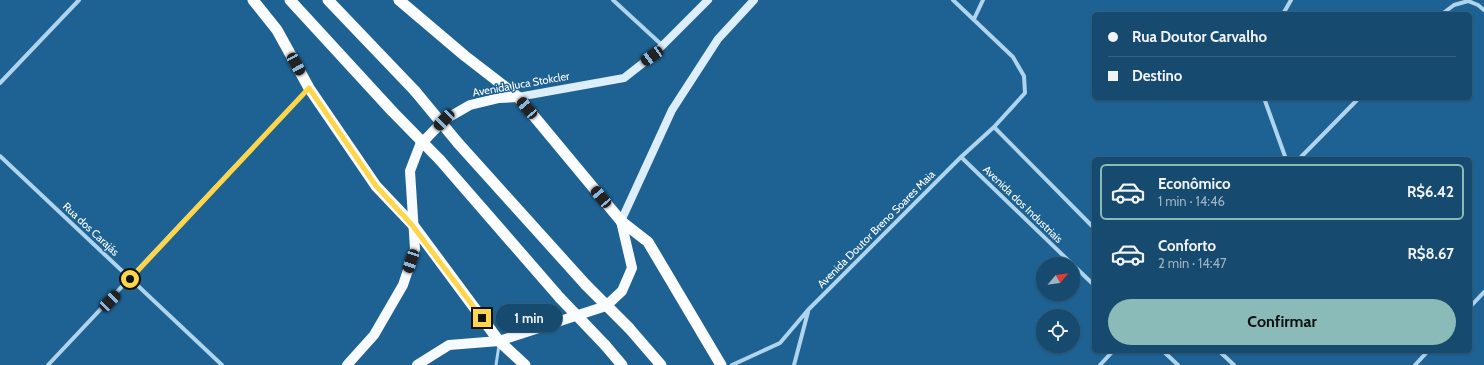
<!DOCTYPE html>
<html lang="pt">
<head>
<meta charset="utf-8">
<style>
  :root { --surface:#164a6e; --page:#1f5173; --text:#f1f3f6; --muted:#9eb3c2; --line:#356281; --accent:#8bbbb9 }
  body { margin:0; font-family:Cabin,sans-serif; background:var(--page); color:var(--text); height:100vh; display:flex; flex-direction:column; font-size:15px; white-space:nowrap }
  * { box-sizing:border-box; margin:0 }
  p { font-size:13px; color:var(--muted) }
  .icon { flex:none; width:22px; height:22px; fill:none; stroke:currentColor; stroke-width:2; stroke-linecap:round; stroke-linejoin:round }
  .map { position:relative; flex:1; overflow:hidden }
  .sheet { position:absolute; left:1092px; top:157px; width:380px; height:196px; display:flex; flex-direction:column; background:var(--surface); border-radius:6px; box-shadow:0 1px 3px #0004,0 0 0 1px var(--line) }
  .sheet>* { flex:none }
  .guide { position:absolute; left:1092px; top:12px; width:380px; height:88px; border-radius:6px; box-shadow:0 1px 3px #0004,0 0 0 1px var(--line); display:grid; align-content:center; height:88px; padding:0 16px; background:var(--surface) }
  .needle { width:26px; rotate:61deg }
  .controls { position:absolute; left:1036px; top:257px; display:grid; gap:8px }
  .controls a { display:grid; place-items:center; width:44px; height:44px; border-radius:50%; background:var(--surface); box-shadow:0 1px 3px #0004,0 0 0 1px var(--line); font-size:20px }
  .end { position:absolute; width:18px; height:18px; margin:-9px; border:5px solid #ffd54a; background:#111; box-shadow:0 0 0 2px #111 }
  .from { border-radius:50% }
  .bubble { position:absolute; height:28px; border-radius:14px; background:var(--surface); box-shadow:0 1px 3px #0004,0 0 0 1px var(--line); font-size:13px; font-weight:700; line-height:28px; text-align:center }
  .car { position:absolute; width:12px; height:24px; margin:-12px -6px; border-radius:5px; box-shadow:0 0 3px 1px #0007; background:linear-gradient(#222 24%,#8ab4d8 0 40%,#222 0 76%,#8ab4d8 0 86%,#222 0) }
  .guide b { display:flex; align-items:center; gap:14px; height:38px; font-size:15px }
  .guide b+b { border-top:1px solid var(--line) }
  .guide i { width:10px; height:10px; background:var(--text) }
  ul { padding:7px 0 0; list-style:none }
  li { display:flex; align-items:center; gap:12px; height:56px; margin:0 8px 6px; padding:0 8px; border:2px solid transparent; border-radius:6px }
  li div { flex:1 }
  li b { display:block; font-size:15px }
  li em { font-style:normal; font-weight:700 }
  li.on { border-color:var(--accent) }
  li>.icon { width:36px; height:36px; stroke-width:1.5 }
  .action { display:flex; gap:8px; margin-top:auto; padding:8px 16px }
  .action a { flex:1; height:46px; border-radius:24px; background:var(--accent); color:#111; font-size:16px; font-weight:700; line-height:46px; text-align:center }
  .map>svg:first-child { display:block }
</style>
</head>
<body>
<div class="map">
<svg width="1484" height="365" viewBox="0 0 1484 365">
  <rect width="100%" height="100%" fill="#1e6293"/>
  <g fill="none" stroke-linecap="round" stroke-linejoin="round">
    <path stroke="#afd5ee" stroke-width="3" d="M496,365L499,345"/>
    <path stroke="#afd5ee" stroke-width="4" d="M613,0L663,46
      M1283,14L1291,0
      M1442,14L1454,5L1468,1L1478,5L1484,10
      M974,19L983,0
      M0,83L79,0
      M1264,98L1286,159
      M994,127L1094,228
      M0,156L222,365
      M961,157L1072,264
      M1299,159L1359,98
      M1073,265L1094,285
      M1470,307L1484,292
      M1163,351L1178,365
      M1219,351L1234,365
      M48,365L308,89
      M732,365L780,343L808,310L961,157L994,127L1025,93L1024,76L1013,57L953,0
      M794,365L808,312
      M1100,365L1113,351
      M1415,365L1428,351"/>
    <path stroke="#dceefa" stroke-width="8" d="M518,97L624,78L652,56L708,0
      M621,221L672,110L718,39L754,0"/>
    <path stroke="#f7fbff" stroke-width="10" d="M347,365L374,335L403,285L415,249L410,171L420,145L444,120L470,105L499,98L518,97
      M417,365L449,345L499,341L606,306L622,291L632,268L621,221"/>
    <path stroke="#fbfdff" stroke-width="11" d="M253,0L277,30L309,88L376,186L413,225L499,341L525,365
      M290,0L392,111
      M328,0L415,91
      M399,0L465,56L518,97L621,221L648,242L721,365
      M458,143L586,285
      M440,160L560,298
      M629,328L661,365
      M605,345L622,365"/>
    <path stroke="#fbfdff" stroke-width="11" d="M415,91L458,143
      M392,111L440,160
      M586,285L629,328
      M560,298L605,345"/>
  </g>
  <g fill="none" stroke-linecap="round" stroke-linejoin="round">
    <path stroke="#ffd54a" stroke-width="5" d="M130,279L309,88L376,186L412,225L482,318"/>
  </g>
  <g text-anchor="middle" stroke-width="3" stroke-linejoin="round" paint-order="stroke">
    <g font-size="11" fill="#fff" stroke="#1e6293">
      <text transform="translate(521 84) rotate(-10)" y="4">Avenida Juca Stokcler</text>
      <text transform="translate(1023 204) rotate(44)" y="4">Avenida dos Industriais</text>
      <text transform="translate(91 229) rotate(43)" y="4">Rua dos Carajás</text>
      <text transform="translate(876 229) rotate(-45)" y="4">Avenida Doutor Breno Soares Maia</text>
    </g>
  </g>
</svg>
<div class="controls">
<a><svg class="needle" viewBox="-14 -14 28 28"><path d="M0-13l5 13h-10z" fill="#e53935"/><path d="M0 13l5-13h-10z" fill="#9eb3c2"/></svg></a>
<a><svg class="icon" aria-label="locate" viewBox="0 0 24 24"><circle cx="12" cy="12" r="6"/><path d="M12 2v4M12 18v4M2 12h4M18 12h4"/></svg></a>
</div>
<i class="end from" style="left:130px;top:279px"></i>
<i class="end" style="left:482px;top:318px"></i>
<div class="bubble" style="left:496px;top:304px;width:66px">1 min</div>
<i class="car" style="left:652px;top:56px;rotate:235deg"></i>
<i class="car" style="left:296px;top:64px;rotate:151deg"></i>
<i class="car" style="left:527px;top:108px;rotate:320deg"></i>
<i class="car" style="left:444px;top:120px;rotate:224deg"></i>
<i class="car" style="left:601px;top:197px;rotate:320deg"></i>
<i class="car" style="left:411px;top:261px;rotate:198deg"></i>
<i class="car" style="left:110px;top:301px;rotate:44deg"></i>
<div class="guide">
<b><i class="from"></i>Rua Doutor Carvalho</b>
<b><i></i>Destino</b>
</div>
<section class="sheet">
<ul>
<li class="on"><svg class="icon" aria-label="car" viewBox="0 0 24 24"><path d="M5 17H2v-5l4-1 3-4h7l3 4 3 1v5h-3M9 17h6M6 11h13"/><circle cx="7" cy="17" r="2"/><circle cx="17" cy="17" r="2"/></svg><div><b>Econômico</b><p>1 min · 14:46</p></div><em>R$6.42</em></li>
<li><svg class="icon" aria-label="car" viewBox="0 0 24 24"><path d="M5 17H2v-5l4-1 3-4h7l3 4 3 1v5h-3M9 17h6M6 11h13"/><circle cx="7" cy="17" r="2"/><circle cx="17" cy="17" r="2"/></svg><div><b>Conforto</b><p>2 min · 14:47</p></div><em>R$8.67</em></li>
</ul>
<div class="action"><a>Confirmar</a></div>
</section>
</div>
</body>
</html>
